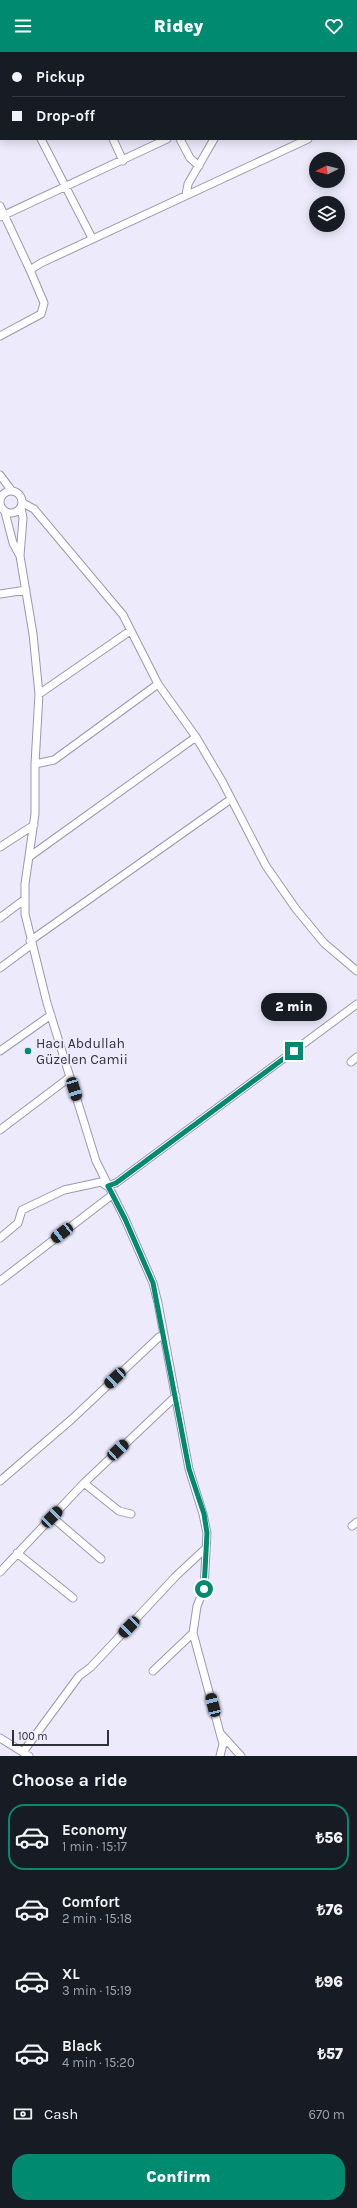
<!DOCTYPE html>
<html lang="en">
<head>
<meta charset="utf-8">
<style>
  :root { --surface:#171b24; --page:#242831; --text:#f1f3f6; --muted:#9ea1a6; --line:#363941; --accent:#008a70 }
  body { margin:0; font-family:Karla,sans-serif; background:var(--page); color:var(--text); height:100vh; display:flex; flex-direction:column; font-size:15px; white-space:nowrap }
  * { box-sizing:border-box; margin:0 }
  p { font-size:13px; color:var(--muted) }
  .icon { flex:none; width:22px; height:22px; fill:none; stroke:currentColor; stroke-width:2; stroke-linecap:round; stroke-linejoin:round }
  .map { position:relative; height:1704px; overflow:hidden }
  .panel { display:flex; flex-direction:column; background:var(--surface); flex:1 }
  .panel>* { flex:none }
  .banner { position:absolute; left:0px; top:0px; width:357px; height:88px; box-shadow:0 2px 10px #0003; display:grid; align-content:center; height:88px; padding:0 12px; background:var(--surface) }
  .needle { width:26px; rotate:264deg }
  .buttons { position:absolute; left:309px; top:100px; display:grid; gap:8px }
  .buttons a { display:grid; place-items:center; width:36px; height:36px; border-radius:50%; background:var(--surface); box-shadow:0 2px 10px #0003; font-size:20px }
  .scale { position:absolute; left:12px; bottom:10px; width:97px; box-sizing:border-box; padding-left:4px; border:2px solid #32303b; border-top:0; font-size:11px; line-height:14px; white-space:nowrap; color:#32303b; -webkit-text-stroke:3px #edeafc; paint-order:stroke }
  .end { position:absolute; width:18px; height:18px; margin:-9px; border:5px solid #008a70; background:#fff; box-shadow:0 0 0 2px #fff }
  .from { border-radius:50% }
  .bubble { position:absolute; height:28px; border-radius:14px; background:var(--surface); box-shadow:0 2px 10px #0003; font-size:13px; font-weight:800; line-height:28px; text-align:center }
  .car { position:absolute; width:12px; height:24px; margin:-12px -6px; border-radius:5px; box-shadow:0 0 3px 1px #0007; background:linear-gradient(#222 24%,#8ab4d8 0 40%,#222 0 76%,#8ab4d8 0 86%,#222 0) }
  .banner b { display:flex; align-items:center; gap:14px; height:38px; font-size:15px }
  .banner b+b { border-top:1px solid var(--line) }
  .banner i { width:10px; height:10px; background:var(--text) }
  ul { padding:0; list-style:none }
  li { display:flex; align-items:center; gap:12px; height:66px; margin:0 8px 6px; padding:0 4px; border:2px solid transparent; border-radius:16px }
  li div { flex:1 }
  li b { display:block; font-size:15px }
  li em { font-style:normal; font-weight:800 }
  li.active { border-color:var(--accent) }
  li>.icon { width:36px; height:36px; stroke-width:1.5 }
  h2 { padding:0 12px; font-size:18px; line-height:48px }
  .pay { display:flex; align-items:center; gap:10px; height:44px; padding:0 12px; font-size:15px }
  .pay p { margin-inline-start:auto }
  .button { display:flex; gap:8px; margin-top:auto; padding:8px 12px }
  .button a { flex:1; height:46px; border-radius:16px; background:var(--accent); color:#fff; font-size:16px; font-weight:800; line-height:46px; text-align:center }
  header { display:flex; justify-content:space-between; align-items:center; height:52px; padding:0 12px; background:var(--accent); color:#fff; font-size:18px; font-weight:800 }
  .map>svg:first-child { display:block }
</style>
</head>
<body>
<header><svg class="icon" aria-label="menu" viewBox="0 0 24 24"><path d="M4 6h16M4 12h16M4 18h16"/></svg>Ridey<svg class="icon" aria-label="heart" viewBox="0 0 24 24"><path d="M12 20l-8-8c-3-5 5-10 8-4 3-6 11-1 8 4z"/></svg></header>
<div class="map">
<svg width="357" height="1704" viewBox="0 0 357 1704">
  <rect width="100%" height="100%" fill="#edeafc"/>
  <g fill="none" stroke-linecap="round" stroke-linejoin="round">
    <defs>
      <path id="minor" d="M1,0L2,1
        M74,0V1
        M142,0V1
        M215,0L216,1
        M296,0L297,1
        M43,1L46,0
        M263,1L264,0
        M0,20H1
        M356,65L357,64
        M41,87L92,186
        M113,87L123,109
        M180,87L190,106L199,114
        M186,143L188,132L214,87
        M0,154L30,218
        M0,165L167,87
        M0,284L41,262L44,251L30,218L41,211L308,87
        M0,423L12,439
        M0 450a11 11 0 1 1 22 0a11 11 0 1 1-22 0Z
        M23,451L34,457L123,563L158,632L196,685L222,729L266,814L296,857L324,891L357,919
        M21,456L23,466L20,504L33,582L39,642L35,712V762L25,832V862L47,951L96,1109L125,1167L153,1231L158,1251L189,1417L203,1462L207,1481L204,1537L197,1554L193,1581L223,1692L220,1704
        M5,460L13,491L20,504
        M0,542L26,538
        M39,642L130,579
        M35,712L54,708L158,632
        M0,795L34,773
        M29,805L196,685
        M0,866L25,847
        M30,889L231,747
        M0,916L31,893
        M0,999L51,963
        M351,1010L357,1005
        M0,1078L70,1025
        M0,1186L18,1171L22,1158L64,1138L101,1130L107,1134L116,1131L357,952
        M0,1229L112,1143
        M0,1429L72,1367L159,1285L164,1284
        M84,1431L119,1459L131,1462
        M52,1465L101,1507
        M352,1474L357,1470
        M17,1501L73,1546
        M0,1520L84,1431L176,1344
        M153,1619L193,1581
        M221,1682L241,1704
        M0,1686L29,1704
        M23,1700L79,1624L91,1615L176,1524L206,1496"/>
    </defs>
    <use href="#minor" stroke="#9c97b2" stroke-width="9"/>
    <use href="#minor" stroke="#fff" stroke-width="7"/>
  </g>
  <g fill="none" stroke-linecap="round" stroke-linejoin="round">
    <path stroke="#008a70" stroke-width="5" d="M204,1537L207,1481L204,1462L189,1417L153,1231L125,1167L108,1134L116,1131L294,999"/>
  </g>
  <circle fill="#008a70" stroke="#edeafc" stroke-width="1.5" cx="28" cy="999" r="4"/>
  <g text-anchor="middle" stroke-width="3.5" stroke-linejoin="round" paint-order="stroke">
    <g font-size="14" fill="#32303b" stroke="#edeafc" text-anchor="start">
      <text x="36" y="996">Hacı Abdullah<tspan x="36" dy="16">Güzelen Camii</tspan></text>
    </g>
  </g>
</svg>
<div class="buttons">
<a><svg class="needle" viewBox="-14 -14 28 28"><path d="M0-13l5 13h-10z" fill="#e53935"/><path d="M0 13l5-13h-10z" fill="#9ea1a6"/></svg></a>
<a><svg class="icon" aria-label="layers" viewBox="0 0 24 24"><path d="M12 4l9 5-9 5-9-5zM3 14l9 5 9-5"/></svg></a>
</div>
<div class="scale">100 m</div>
<i class="end from" style="left:204px;top:1537px"></i>
<i class="end" style="left:294px;top:999px"></i>
<div class="bubble" style="left:261px;top:941px;width:66px">2 min</div>
<i class="car" style="left:74px;top:1037px;rotate:163deg"></i>
<i class="car" style="left:62px;top:1181px;rotate:232deg"></i>
<i class="car" style="left:115px;top:1326px;rotate:227deg"></i>
<i class="car" style="left:118px;top:1398px;rotate:47deg"></i>
<i class="car" style="left:52px;top:1465px;rotate:44deg"></i>
<i class="car" style="left:129px;top:1575px;rotate:224deg"></i>
<i class="car" style="left:213px;top:1653px;rotate:346deg"></i>
<div class="banner">
<b><i class="from"></i>Pickup</b>
<b><i></i>Drop-off</b>
</div>
</div>
<section class="panel">
<h2>Choose a ride</h2>
<ul>
<li class="active"><svg class="icon" aria-label="car" viewBox="0 0 24 24"><path d="M5 17H2v-5l4-1 3-4h7l3 4 3 1v5h-3M9 17h6M6 11h13"/><circle cx="7" cy="17" r="2"/><circle cx="17" cy="17" r="2"/></svg><div><b>Economy</b><p>1 min · 15:17</p></div><em>₺56</em></li>
<li><svg class="icon" aria-label="car" viewBox="0 0 24 24"><path d="M5 17H2v-5l4-1 3-4h7l3 4 3 1v5h-3M9 17h6M6 11h13"/><circle cx="7" cy="17" r="2"/><circle cx="17" cy="17" r="2"/></svg><div><b>Comfort</b><p>2 min · 15:18</p></div><em>₺76</em></li>
<li><svg class="icon" aria-label="car" viewBox="0 0 24 24"><path d="M5 17H2v-5l4-1 3-4h7l3 4 3 1v5h-3M9 17h6M6 11h13"/><circle cx="7" cy="17" r="2"/><circle cx="17" cy="17" r="2"/></svg><div><b>XL</b><p>3 min · 15:19</p></div><em>₺96</em></li>
<li><svg class="icon" aria-label="car" viewBox="0 0 24 24"><path d="M5 17H2v-5l4-1 3-4h7l3 4 3 1v5h-3M9 17h6M6 11h13"/><circle cx="7" cy="17" r="2"/><circle cx="17" cy="17" r="2"/></svg><div><b>Black</b><p>4 min · 15:20</p></div><em>₺57</em></li>
</ul>
<div class="pay"><svg class="icon" aria-label="cash" viewBox="0 0 24 24"><path d="M3 7h18v10H3z"/><circle cx="12" cy="12" r="2"/></svg>Cash<p>670 m</p></div>
<div class="button"><a>Confirm</a></div>
</section>
</body>
</html>
